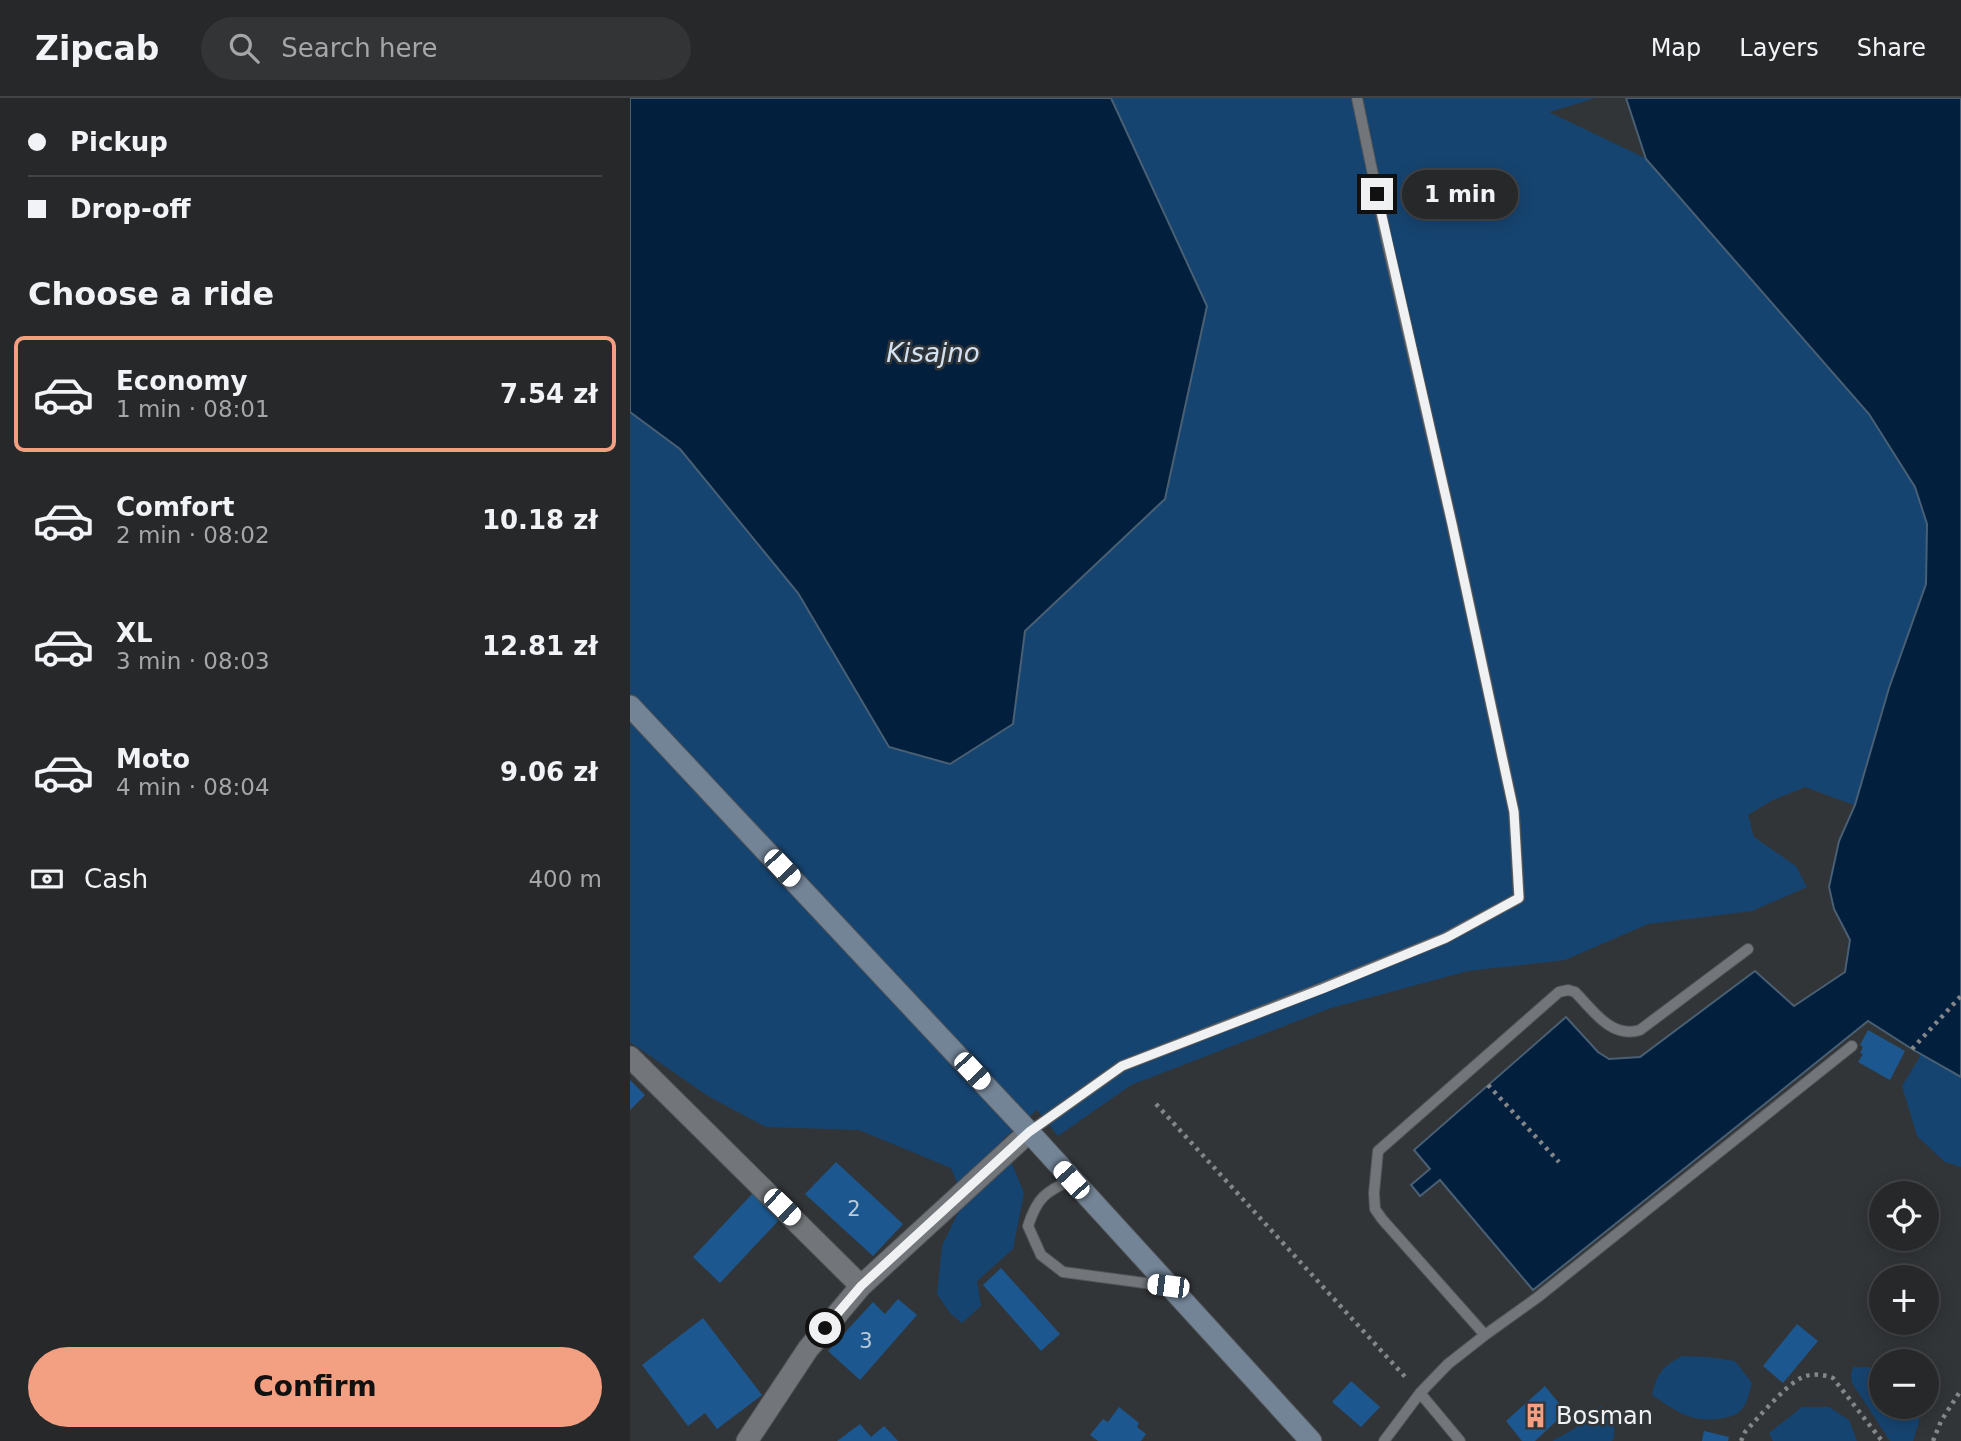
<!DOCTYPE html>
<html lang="en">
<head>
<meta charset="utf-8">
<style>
  :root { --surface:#26282a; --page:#323436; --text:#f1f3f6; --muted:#a4a6a8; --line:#424447; --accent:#f39f82 }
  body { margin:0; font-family:"DejaVu Sans",sans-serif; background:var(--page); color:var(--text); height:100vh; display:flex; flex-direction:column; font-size:26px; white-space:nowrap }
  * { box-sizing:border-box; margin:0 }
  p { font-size:23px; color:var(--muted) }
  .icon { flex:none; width:38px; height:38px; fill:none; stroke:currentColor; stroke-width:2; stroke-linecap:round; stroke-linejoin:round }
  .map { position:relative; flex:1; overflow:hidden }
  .sheet { display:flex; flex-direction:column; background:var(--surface); width:630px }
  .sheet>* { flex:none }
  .top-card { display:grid; align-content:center; height:154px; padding:0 28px; background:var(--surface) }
  .controls { position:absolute; left:1239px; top:1083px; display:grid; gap:14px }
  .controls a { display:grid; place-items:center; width:70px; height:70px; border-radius:50%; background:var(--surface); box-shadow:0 4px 18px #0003,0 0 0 2px var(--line); font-size:35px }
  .end { position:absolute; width:32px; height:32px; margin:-16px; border:9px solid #eff1f3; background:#111; box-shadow:0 0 0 4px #111 }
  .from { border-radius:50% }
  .bubble { position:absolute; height:49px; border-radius:24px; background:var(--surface); box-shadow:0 4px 18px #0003,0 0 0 2px var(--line); font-size:23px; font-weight:600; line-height:49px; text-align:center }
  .car { position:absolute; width:21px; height:42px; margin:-21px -10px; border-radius:9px; box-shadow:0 0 5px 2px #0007; background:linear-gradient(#fff 24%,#345 0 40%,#fff 0 76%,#345 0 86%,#fff 0) }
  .top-card b { display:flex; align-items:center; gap:24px; height:66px; font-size:26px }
  .top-card b+b { border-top:2px solid var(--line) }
  .top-card i { width:18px; height:18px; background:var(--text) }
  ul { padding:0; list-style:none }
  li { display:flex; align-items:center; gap:21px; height:116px; margin:0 14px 10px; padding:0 14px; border:4px solid transparent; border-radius:10px }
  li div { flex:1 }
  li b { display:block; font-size:26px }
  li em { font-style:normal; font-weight:600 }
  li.active { border-color:var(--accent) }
  li>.icon { width:63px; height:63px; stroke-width:1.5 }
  h2 { padding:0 28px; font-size:32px; line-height:84px }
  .pay { display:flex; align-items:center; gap:18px; height:77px; padding:0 28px; font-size:26px }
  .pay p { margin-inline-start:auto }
  .primary-button { display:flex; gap:14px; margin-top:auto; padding:14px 28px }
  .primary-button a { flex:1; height:80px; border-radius:42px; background:var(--accent); color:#111; font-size:28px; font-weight:600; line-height:80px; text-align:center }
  header { display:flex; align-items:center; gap:42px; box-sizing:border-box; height:98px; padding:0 35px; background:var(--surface); border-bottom:2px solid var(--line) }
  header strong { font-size:33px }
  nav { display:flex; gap:38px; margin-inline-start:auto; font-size:24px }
  .search { width:490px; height:63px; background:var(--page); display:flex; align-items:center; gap:18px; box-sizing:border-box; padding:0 24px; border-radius:38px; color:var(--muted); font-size:26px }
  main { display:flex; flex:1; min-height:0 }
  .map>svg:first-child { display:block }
</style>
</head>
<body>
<header>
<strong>Zipcab</strong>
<div class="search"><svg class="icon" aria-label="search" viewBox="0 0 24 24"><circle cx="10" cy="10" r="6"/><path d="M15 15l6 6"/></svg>Search here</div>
<nav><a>Map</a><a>Layers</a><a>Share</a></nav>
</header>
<main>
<section class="sheet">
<div class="top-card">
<b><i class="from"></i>Pickup</b>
<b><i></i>Drop-off</b>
</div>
<h2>Choose a ride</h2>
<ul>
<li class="active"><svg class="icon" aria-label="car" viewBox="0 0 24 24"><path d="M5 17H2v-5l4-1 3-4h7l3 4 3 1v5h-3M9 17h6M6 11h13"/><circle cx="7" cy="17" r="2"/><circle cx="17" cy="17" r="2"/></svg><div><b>Economy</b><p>1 min · 08:01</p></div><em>7.54 zł</em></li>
<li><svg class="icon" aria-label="car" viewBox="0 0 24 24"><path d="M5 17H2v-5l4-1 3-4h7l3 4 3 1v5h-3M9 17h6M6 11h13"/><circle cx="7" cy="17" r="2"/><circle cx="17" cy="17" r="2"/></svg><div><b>Comfort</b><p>2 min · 08:02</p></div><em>10.18 zł</em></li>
<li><svg class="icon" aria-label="car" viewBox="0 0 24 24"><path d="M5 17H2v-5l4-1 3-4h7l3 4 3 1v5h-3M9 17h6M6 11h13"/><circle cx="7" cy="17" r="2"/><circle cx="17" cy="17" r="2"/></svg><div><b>XL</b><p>3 min · 08:03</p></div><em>12.81 zł</em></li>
<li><svg class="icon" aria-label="car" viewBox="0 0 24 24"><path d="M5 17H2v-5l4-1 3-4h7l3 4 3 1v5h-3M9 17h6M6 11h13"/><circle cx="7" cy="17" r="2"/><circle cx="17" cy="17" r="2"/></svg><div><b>Moto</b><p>4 min · 08:04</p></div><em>9.06 zł</em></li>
</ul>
<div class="pay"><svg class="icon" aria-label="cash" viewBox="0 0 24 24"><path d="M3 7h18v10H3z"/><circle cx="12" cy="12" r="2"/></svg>Cash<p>400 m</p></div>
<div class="primary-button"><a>Confirm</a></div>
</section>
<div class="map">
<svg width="1331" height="1343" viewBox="0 0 1331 1343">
  <rect width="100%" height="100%" fill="#323538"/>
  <path fill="#164470" d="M396,0H966L919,14L1015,60L996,0L1320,279L1331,740L1204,811L1199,789L1209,743L1224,707L1175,689L1141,703L1118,717L1124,739L1166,768L1177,789L1122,813L1018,826L935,862L838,873L701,910L501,987L428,1038L407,1012L372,1042L394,1095L383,1151L347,1183L351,1208L332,1225L320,1215L307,1196L312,1148L334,1102L321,1070L229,1032L136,1029L78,998L0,944V198Z
    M1331,921V1069L1315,1064L1287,1038L1272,988L1291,957Z
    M1052,1258L1078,1259L1105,1263L1122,1285C1119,1293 1118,1305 1112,1311C1107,1317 1101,1319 1093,1320C1062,1326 1046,1313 1022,1297C1027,1275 1032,1269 1052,1258Z
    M1223,1269H1238L1251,1279V1309H1291L1289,1324L1283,1343H1260L1222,1285L1221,1277Z
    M971,1308L984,1322V1339L982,1343H922L944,1331Z
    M1172,1309H1199L1219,1322L1227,1343H1143L1139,1335Z"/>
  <path fill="#02203d" stroke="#495f74" stroke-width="2" d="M0,0H481L577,208L535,401L395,533L383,626L320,666L259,649L168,495L50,351L0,314Z
    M996,0H1331V979L1282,951L1238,923L903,1192L810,1082L790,1098L781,1087L800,1071L784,1052L936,919L968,954L979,961L1010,959L1125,873L1164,908L1215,874L1220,842L1204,811L1199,789L1209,743L1225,707L1259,590L1296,486L1297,426L1285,389L1239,316L1016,61Z"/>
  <path fill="#1c588f" d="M1238,932L1275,953L1260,982L1228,964L1233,956L1230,955L1233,949L1230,947Z
    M0,982L15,997L0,1012Z
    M206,1064L273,1126L243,1158L175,1096Z
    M123,1095L150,1121L90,1185L63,1159Z
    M371,1170L430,1236L411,1253L353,1187Z
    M268,1201L287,1217L230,1282L198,1253L243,1204L255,1216Z
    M73,1220L132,1297L87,1331L75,1315L58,1328L12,1267Z
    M1167,1226L1188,1243L1153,1285L1133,1268Z
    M721,1283L750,1309L731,1329L702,1304Z
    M915,1288L936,1314L905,1343H892L876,1323Z
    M489,1309L509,1325L507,1329L516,1336L511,1343H468L460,1337L473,1321L478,1324Z
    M230,1326L241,1339L254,1328L268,1343H207Z
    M1074,1333L1099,1339L1098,1343H1072Z"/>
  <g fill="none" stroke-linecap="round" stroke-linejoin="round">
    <defs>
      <path id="lane" d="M399,1034L492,968L692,890L815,840L889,800L884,714L822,426L757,144L727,0
        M441,1082C415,1094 407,1100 398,1128L411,1157L433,1174L537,1188
        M855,1237L908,1199L1222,948
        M790,1295L830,1343
        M754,1343L790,1295L818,1266L855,1237L752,1121L745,1111L744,1095L748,1053L929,894L938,892L945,894C963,912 981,941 1010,932L1118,851"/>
      <path id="street" d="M0,959L231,1188
        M117,1343L178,1251L231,1188L399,1034"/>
      <path id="secondary" d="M0,608L399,1034L681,1343"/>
    </defs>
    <use href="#lane" stroke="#515456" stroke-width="12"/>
    <use href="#street" stroke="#515456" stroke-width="23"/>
    <use href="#secondary" stroke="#515456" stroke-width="23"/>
    <path stroke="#848789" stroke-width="4.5" stroke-dasharray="3.5 5" stroke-linecap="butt" d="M1282,951L1331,898
      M858,987L929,1064
      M526,1006L778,1282
      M1111,1343L1115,1334C1127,1321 1156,1287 1171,1280C1181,1275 1192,1276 1203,1280L1252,1343
      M1303,1343L1311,1323L1331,1292"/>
    <use href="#lane" stroke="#727579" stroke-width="10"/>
    <use href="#street" stroke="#727579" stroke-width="21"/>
    <use href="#secondary" stroke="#738497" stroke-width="21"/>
  </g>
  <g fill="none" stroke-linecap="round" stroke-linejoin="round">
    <path stroke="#eff1f3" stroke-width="9" d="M195,1230L231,1188L399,1034L492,968L692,891L816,840L889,800L884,714L822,426L747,96"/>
  </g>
  <defs>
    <symbol id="building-bare" viewBox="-9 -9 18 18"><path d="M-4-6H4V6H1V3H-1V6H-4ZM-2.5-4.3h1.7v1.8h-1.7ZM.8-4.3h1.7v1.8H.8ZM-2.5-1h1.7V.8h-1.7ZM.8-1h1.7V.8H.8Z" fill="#f39f82" stroke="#323538" stroke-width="2.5" paint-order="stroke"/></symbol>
  </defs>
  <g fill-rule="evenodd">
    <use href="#building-bare" x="888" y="1300" width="35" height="35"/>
  </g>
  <g text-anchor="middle" stroke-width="5" stroke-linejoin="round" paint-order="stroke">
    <g font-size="21" fill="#bacbda">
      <text x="224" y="1118">2</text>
      <text x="236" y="1250">3</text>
    </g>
    <g font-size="24" fill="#eff1f3" stroke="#323538" text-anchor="start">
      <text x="926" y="1326">Bosman</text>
    </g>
    <g font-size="26" font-style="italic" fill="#d2e1f1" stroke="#323538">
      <text x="303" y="264">Kisajno</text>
    </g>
  </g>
</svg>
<div class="controls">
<a><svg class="icon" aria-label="locate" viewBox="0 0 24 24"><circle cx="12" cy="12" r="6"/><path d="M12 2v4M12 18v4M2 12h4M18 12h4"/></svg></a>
<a>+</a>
<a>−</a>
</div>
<i class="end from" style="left:195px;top:1230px"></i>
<i class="end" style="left:747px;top:96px"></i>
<div class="bubble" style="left:772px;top:72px;width:116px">1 min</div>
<i class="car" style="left:152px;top:770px;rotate:137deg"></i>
<i class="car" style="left:342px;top:973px;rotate:137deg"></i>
<i class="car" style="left:441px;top:1082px;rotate:318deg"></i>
<i class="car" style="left:152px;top:1109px;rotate:134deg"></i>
<i class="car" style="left:538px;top:1188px;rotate:277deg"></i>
</div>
</main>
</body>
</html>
